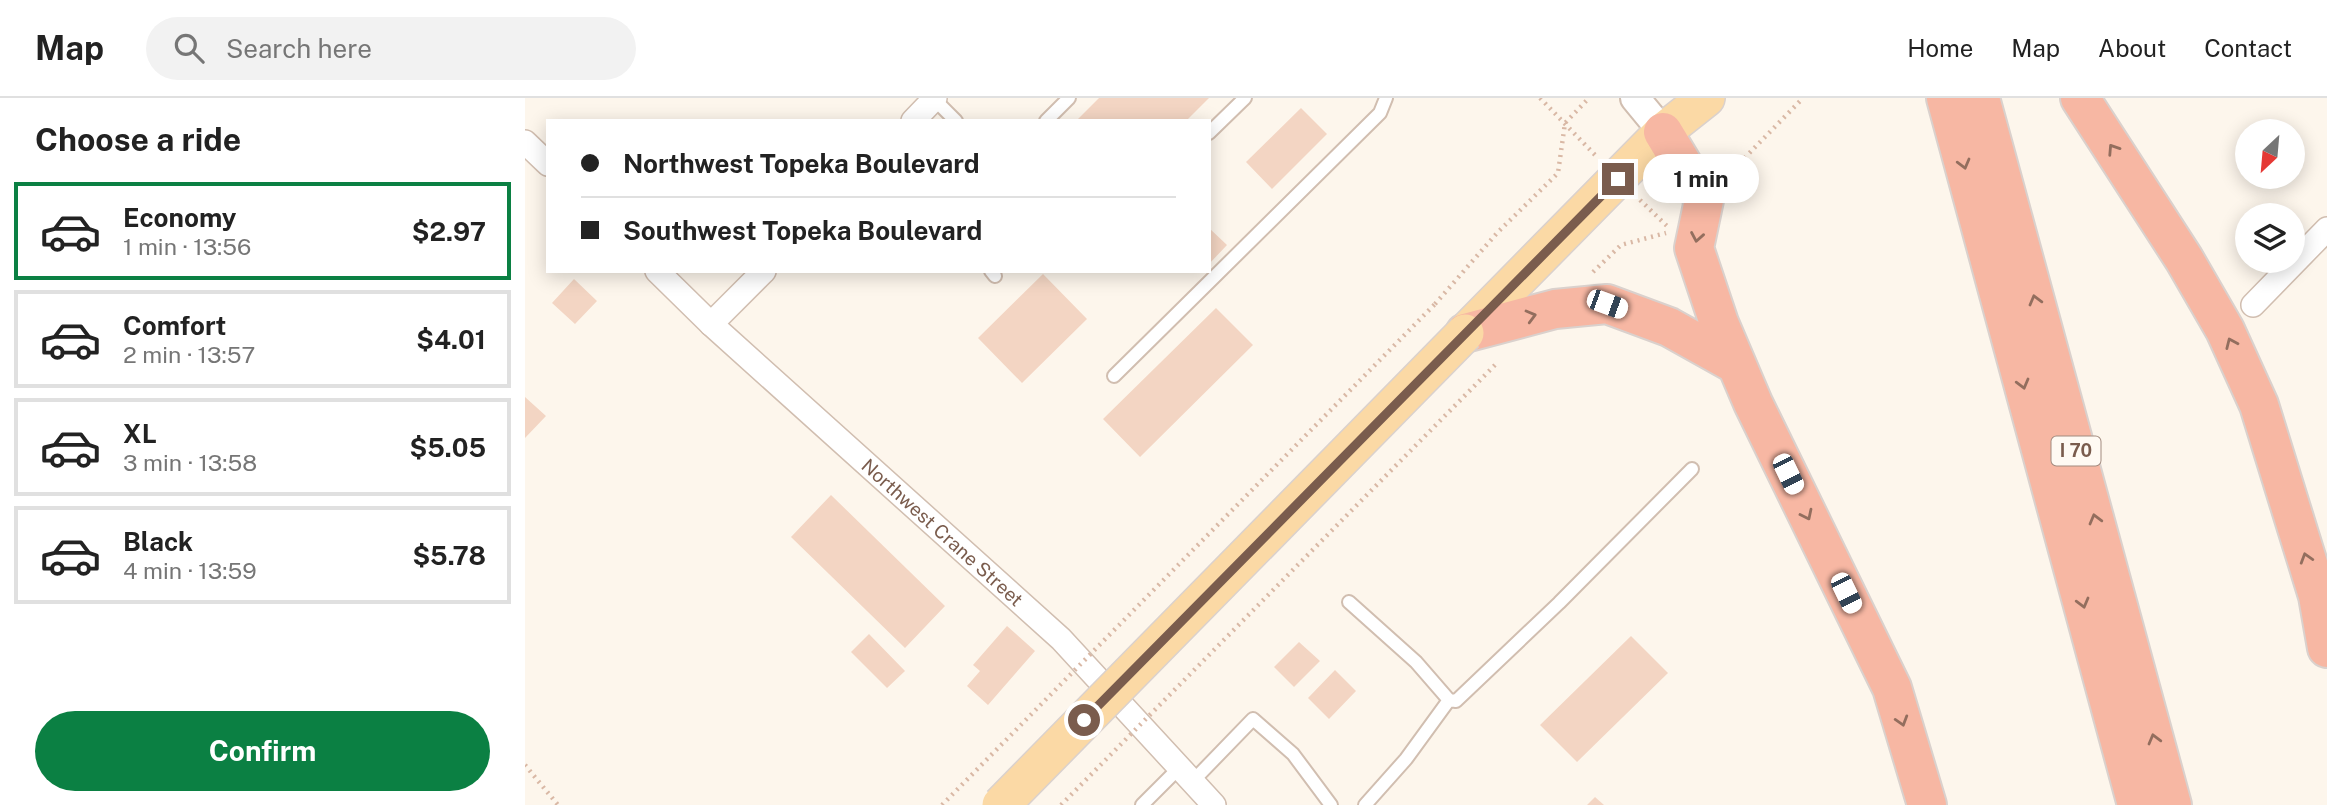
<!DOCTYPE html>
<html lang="en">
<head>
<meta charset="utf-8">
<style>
  :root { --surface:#fff; --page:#f2f2f2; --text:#222; --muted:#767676; --line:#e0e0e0; --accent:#0b8043 }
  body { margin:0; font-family:"Public Sans",sans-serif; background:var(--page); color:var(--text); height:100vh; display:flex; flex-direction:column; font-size:26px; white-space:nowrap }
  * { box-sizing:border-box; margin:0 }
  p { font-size:23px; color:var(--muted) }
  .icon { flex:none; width:38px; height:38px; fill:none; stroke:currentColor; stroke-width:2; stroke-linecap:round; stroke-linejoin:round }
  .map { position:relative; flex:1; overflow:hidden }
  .sheet { display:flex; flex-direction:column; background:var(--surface); width:525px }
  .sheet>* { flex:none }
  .top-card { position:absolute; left:21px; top:21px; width:665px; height:154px; border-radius:0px; box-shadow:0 4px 18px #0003; display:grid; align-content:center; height:154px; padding:0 35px; background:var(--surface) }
  .needle { width:46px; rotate:206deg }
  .tools { position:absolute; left:1710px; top:21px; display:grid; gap:14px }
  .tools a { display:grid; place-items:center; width:70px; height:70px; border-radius:50%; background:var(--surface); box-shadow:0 4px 18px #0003; font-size:35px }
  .end { position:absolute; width:32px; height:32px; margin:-16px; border:9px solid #7a5c4d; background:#fff; box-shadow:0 0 0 4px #fff }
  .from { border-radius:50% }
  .bubble { position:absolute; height:49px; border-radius:24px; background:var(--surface); box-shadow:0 4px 18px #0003; font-size:23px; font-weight:700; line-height:49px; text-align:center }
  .car { position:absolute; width:21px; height:42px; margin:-21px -10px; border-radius:9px; box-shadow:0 0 5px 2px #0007; background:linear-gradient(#fff 24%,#345 0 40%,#fff 0 76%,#345 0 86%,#fff 0) }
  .top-card b { display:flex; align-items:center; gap:24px; height:66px; font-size:26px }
  .top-card b+b { border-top:2px solid var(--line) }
  .top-card i { width:18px; height:18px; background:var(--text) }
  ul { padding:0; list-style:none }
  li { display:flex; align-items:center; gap:21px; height:98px; margin:0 14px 10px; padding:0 21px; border:4px solid var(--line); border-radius:0px }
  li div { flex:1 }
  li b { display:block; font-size:26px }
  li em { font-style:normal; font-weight:700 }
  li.active { border-color:var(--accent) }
  li>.icon { width:63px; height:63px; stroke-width:1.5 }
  h2 { padding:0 35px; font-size:32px; line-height:84px }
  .cta { display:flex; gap:14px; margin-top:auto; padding:14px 35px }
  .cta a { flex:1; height:80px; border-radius:42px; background:var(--accent); color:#fff; font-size:28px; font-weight:700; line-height:80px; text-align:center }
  header { display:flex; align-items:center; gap:42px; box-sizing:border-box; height:98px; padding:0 35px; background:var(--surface); border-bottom:2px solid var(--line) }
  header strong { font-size:33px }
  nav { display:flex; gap:38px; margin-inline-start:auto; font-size:24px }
  .search { width:490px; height:63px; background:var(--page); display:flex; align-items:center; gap:18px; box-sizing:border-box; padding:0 24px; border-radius:38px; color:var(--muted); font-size:26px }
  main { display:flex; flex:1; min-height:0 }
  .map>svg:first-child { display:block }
</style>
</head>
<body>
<header>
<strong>Map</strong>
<div class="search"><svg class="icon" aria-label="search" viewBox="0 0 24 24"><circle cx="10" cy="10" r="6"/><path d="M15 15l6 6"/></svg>Search here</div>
<nav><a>Home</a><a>Map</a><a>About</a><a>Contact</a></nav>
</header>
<main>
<section class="sheet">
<h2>Choose a ride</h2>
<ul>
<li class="active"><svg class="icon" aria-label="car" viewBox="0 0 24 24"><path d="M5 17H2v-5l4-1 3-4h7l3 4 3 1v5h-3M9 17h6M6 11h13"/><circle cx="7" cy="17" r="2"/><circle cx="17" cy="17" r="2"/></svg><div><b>Economy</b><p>1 min · 13:56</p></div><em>$2.97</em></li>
<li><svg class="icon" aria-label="car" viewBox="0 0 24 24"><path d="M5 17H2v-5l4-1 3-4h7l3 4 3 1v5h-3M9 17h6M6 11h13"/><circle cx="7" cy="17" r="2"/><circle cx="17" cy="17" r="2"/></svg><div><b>Comfort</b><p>2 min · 13:57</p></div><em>$4.01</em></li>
<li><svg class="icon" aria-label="car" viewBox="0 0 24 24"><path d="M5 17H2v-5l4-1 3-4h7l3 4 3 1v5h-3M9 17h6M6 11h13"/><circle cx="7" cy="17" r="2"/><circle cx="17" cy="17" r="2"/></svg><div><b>XL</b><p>3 min · 13:58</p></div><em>$5.05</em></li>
<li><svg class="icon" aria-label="car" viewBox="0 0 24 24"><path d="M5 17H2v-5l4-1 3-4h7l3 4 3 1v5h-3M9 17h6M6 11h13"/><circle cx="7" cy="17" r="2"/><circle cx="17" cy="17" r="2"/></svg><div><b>Black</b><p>4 min · 13:59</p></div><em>$5.78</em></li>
</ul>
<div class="cta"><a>Confirm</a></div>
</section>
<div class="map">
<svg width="1802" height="707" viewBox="0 0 1802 707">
  <rect width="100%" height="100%" fill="#fdf6ec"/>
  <path fill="#f3d5c3" d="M574,0H684L661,23H551Z
    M776,10L802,36L747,91L721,64Z
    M684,130L702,147L684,166Z
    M518,176L562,221L497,285L453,240Z
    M49,181L72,203L50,226L27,205Z
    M691,210L728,247L615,359L578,321Z
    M0,299L21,318L0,340Z
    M306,397L420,508L380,550L266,439Z
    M482,528L510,553L463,607L442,588L455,573L448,567Z
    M344,536L380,573L362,590L326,554Z
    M1106,538L1143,575L1052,664L1015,627Z
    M774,544L795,563L769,589L749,569Z
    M810,572L831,593L804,621L783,600Z
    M1070,699L1079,707H1062Z"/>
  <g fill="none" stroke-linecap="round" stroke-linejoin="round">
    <defs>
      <path id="service" d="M409,1L431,23
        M521,23L544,0
        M684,35L720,0
        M466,173L470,178
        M589,278L855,15L861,0
        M824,504L891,564L924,602L881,661L840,707
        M924,602L931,603L1034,505L1167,371
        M667,684L728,621L768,656L806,707
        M617,707L655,669"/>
      <g id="minor">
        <path d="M388,23L410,0"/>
        <path d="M0,44L23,66"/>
        <path id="s1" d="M132,173L186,226L536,541L689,707"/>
        <path d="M1728,207L1802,131"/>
        <path d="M186,226L239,173"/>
      </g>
      <path id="tertiary" d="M1110,0L1138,34"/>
      <path id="primary" d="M940,235L1138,34L1181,0"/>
      <path id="motorway" d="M1421,0L1612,707
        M1455,0L1647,707
        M1555,0L1659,161L1700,232L1734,307L1793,498L1802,550
        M1138,34L1179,102L1169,150L1194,225L1228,305L1367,590L1402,707
        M940,235L1030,211L1082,206L1144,229L1212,267"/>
    </defs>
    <use href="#service" stroke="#d1beb0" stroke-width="16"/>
    <use href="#minor" stroke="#d1beb0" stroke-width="26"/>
    <use href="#tertiary" stroke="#d1beb0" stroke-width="32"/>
    <use href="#primary" stroke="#dad1cd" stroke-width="40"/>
    <use href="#motorway" stroke="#dad1cd" stroke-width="42"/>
    <path stroke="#d9b8a5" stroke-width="4.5" stroke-dasharray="2 5" stroke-linecap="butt" d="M1015,0L1072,59
      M1200,80L1278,0
      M1115,102L1142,128
      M1068,174L1096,147L1141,135
      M910,206L972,135L1033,75L1040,25L1064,0
      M0,667L33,707"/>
    <use href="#service" stroke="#fff" stroke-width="12"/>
    <use href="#minor" stroke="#fff" stroke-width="23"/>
    <use href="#tertiary" stroke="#fff" stroke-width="28"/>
    <use href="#primary" stroke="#fbd9a5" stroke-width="37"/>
    <use href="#motorway" stroke="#f7b7a3" stroke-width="38"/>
    <defs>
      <path id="primary-bridge" d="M476,707L940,235"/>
    </defs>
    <use href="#primary-bridge" stroke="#dad1cd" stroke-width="40" stroke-linecap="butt"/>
    <path stroke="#d9b8a5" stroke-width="4.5" stroke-dasharray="2 5" stroke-linecap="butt" d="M417,707L910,206
      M536,707L971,266"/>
    <use href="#primary-bridge" stroke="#fbd9a5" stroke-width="37"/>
  </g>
  <defs><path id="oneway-chevron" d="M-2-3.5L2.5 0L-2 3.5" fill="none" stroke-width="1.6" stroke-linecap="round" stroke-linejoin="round" transform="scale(1.75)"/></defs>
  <g stroke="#936e5e">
    <use href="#oneway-chevron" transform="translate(1588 51) rotate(-123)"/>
    <use href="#oneway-chevron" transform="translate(1439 66) rotate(75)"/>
    <use href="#oneway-chevron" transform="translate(1172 139) rotate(100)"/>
    <use href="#oneway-chevron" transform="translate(1510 202) rotate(-105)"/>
    <use href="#oneway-chevron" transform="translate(1006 218) rotate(-15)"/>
    <use href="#oneway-chevron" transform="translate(1706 245) rotate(-114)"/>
    <use href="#oneway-chevron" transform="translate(1498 286) rotate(75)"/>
    <use href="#oneway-chevron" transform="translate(1282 417) rotate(64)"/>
    <use href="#oneway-chevron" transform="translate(1570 421) rotate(-105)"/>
    <use href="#oneway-chevron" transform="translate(1781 460) rotate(-107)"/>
    <use href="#oneway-chevron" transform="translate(1558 505) rotate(75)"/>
    <use href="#oneway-chevron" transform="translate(1377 623) rotate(73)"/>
    <use href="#oneway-chevron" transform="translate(1629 641) rotate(-105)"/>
  </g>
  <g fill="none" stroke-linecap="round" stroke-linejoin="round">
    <path stroke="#7a5c4d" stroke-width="9" d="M559,622L1093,81"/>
  </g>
  <g text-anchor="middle" stroke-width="5" stroke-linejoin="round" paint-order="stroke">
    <rect fill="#fffaf3" stroke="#a28b7f" stroke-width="2" x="1526.5" y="338.5" width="49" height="29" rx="5"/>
    <g font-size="18" font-weight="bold" fill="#7a5c4d">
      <text x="1551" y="359">I 70</text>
    </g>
    <g font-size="19" fill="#7a5c4d" stroke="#fffaf3">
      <text dy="7" stroke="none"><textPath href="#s1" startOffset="387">Northwest Crane Street</textPath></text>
    </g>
  </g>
</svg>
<div class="tools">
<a><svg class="needle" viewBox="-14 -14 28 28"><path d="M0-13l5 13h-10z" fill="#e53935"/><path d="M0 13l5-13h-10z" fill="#767676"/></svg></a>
<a><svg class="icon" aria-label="layers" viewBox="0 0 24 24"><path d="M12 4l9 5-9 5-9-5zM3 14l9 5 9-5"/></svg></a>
</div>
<i class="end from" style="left:559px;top:622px"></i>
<i class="end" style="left:1093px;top:81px"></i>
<div class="bubble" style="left:1118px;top:56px;width:116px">1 min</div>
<i class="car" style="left:1082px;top:206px;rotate:110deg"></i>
<i class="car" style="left:1263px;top:376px;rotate:154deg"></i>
<i class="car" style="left:1321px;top:495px;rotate:154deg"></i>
<div class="top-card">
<b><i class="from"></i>Northwest Topeka Boulevard</b>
<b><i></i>Southwest Topeka Boulevard</b>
</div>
</div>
</main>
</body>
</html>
